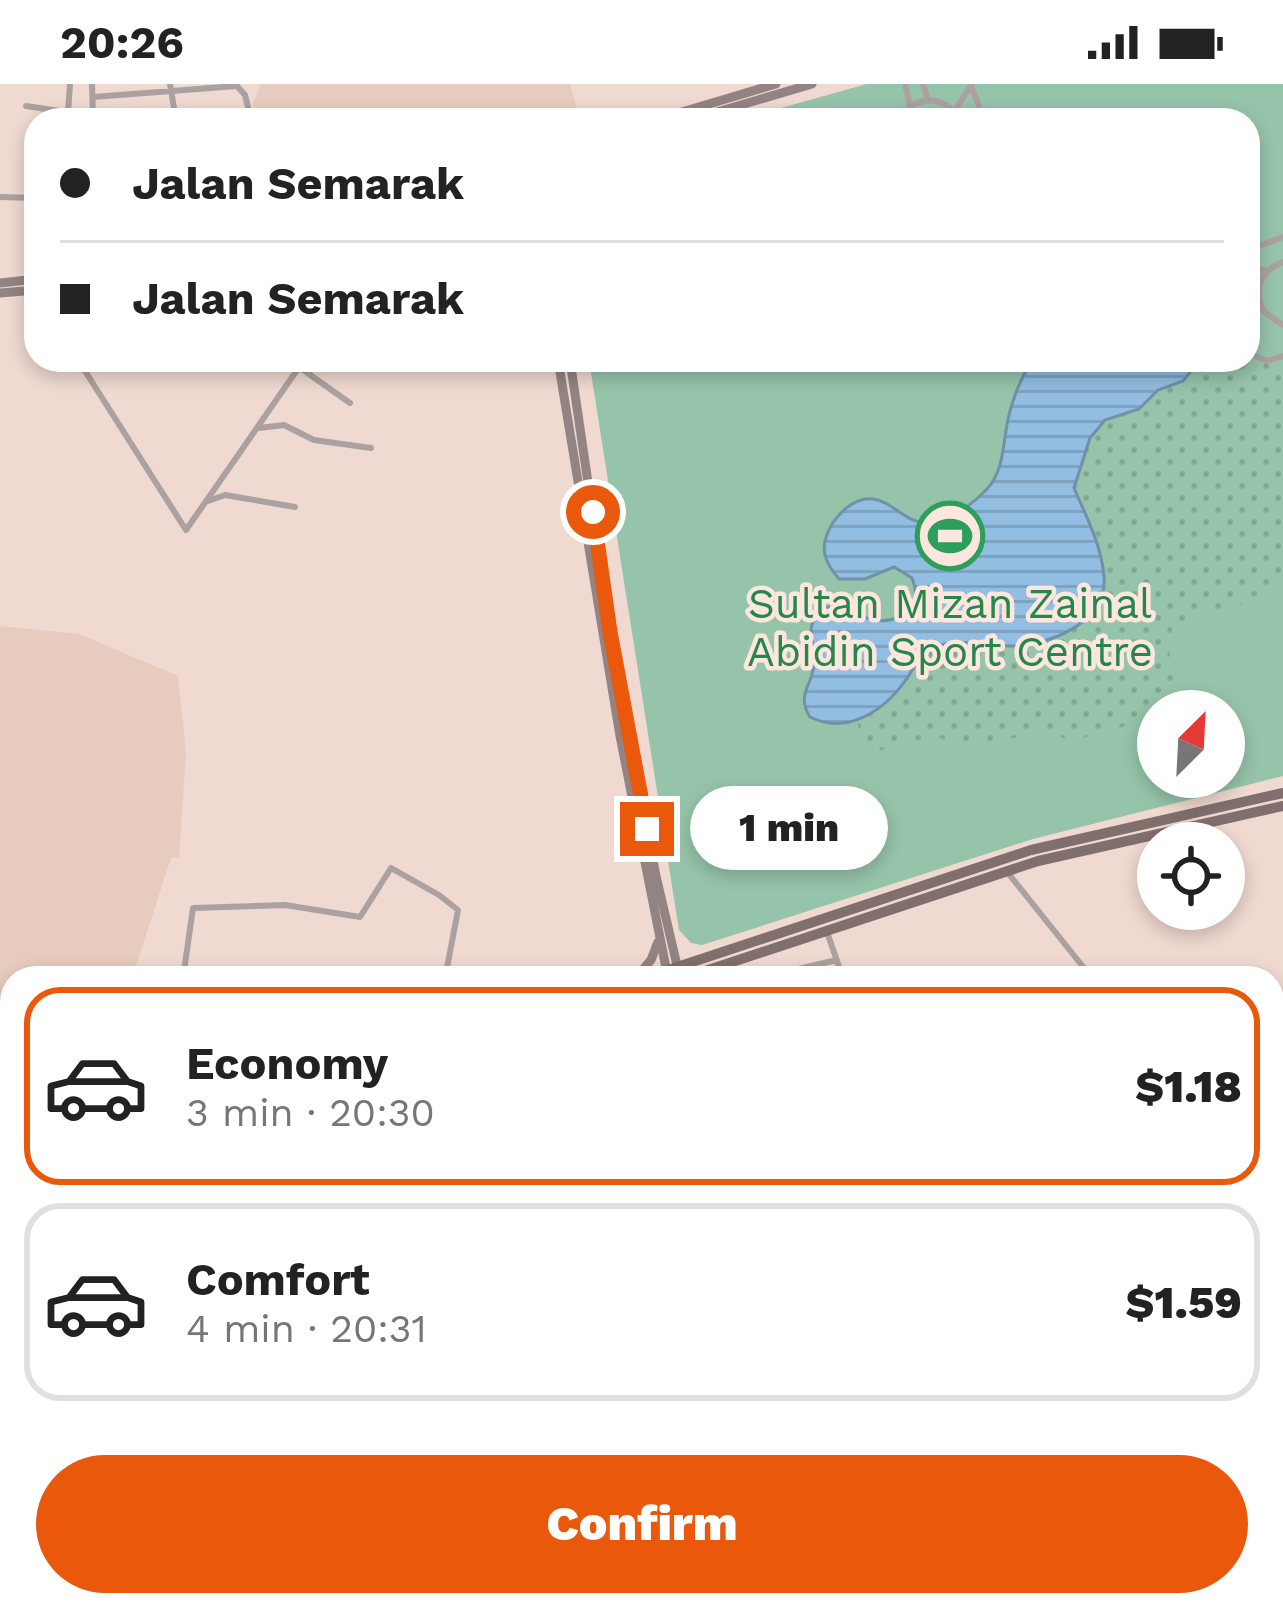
<!DOCTYPE html>
<html lang="en">
<head>
<meta charset="utf-8">
<style>
  :root { --surface:#fff; --page:#f6f6f6; --text:#222; --muted:#767676; --line:#e0e0e0; --accent:#ea580c }
  body { margin:0; font-family:"Work Sans",sans-serif; background:var(--page); color:var(--text); height:100vh; display:flex; flex-direction:column; font-size:45px; white-space:nowrap }
  * { box-sizing:border-box; margin:0 }
  p { font-size:39px; color:var(--muted) }
  .icon { flex:none; width:66px; height:66px; fill:none; stroke:currentColor; stroke-width:2; stroke-linecap:round; stroke-linejoin:round }
  .map { position:relative; flex:1; overflow:hidden }
  .drawer { position:absolute; left:0px; top:882px; width:1284px; height:651px; display:flex; flex-direction:column; background:var(--surface); border-radius:36px 36px 0 0; box-shadow:0 6px 18px #0003 }
  .drawer>* { flex:none }
  .top-card { position:absolute; left:24px; top:24px; width:1236px; height:264px; border-radius:36px; box-shadow:0 6px 18px #0003; display:grid; align-content:center; height:264px; padding:0 36px; background:var(--surface) }
  .needle { width:78px; rotate:24deg }
  .tools { position:absolute; left:1137px; top:606px; display:grid; gap:24px }
  .tools a { display:grid; place-items:center; width:108px; height:108px; border-radius:50%; background:var(--surface); box-shadow:0 6px 18px #0003; font-size:60px }
  .end { position:absolute; width:54px; height:54px; margin:-27px; border:15px solid #ea580c; background:#fff; box-shadow:0 0 0 6px #fff }
  .from { border-radius:50% }
  .bubble { position:absolute; height:84px; border-radius:42px; background:var(--surface); box-shadow:0 6px 18px #0003; font-size:39px; font-weight:800; line-height:84px; text-align:center }
  .top-card b { display:flex; align-items:center; gap:42px; height:114px; font-size:45px }
  .top-card b+b { border-top:3px solid var(--line) }
  .top-card i { width:30px; height:30px; background:var(--text) }
  ul { padding:21px 0 0; list-style:none }
  li { display:flex; align-items:center; gap:36px; height:198px; margin:0 24px 18px; padding:0 12px; border:6px solid var(--line); border-radius:36px }
  li div { flex:1 }
  li b { display:block; font-size:45px }
  li em { font-style:normal; font-weight:800 }
  li.selected { border-color:var(--accent) }
  li>.icon { width:108px; height:108px; stroke-width:1.5 }
  .cta { display:flex; gap:24px; margin-top:auto; padding:24px 36px }
  .cta a { flex:1; height:138px; border-radius:72px; background:var(--accent); color:#fff; font-size:48px; font-weight:800; line-height:138px; text-align:center }
  .status { display:flex; justify-content:space-between; align-items:center; height:84px; padding:0 60px; background:var(--surface); direction:ltr }
  .status svg { height:33px; fill:currentColor }
  .map>svg:first-child { display:block }
</style>
</head>
<body>
<div class="status"><b>20:26</b><svg viewBox="0 0 49 12"><path d="M0 12V9h3v3zM5 12V6h3v6zM10 12V3h3v9zM15 12V0h3v12zM26 1h20v11H26zM47 4h2v5h-2z"/></svg></div>
<div class="map">
<svg width="1283" height="1532" viewBox="0 0 1283 1532">
  <defs>
    <pattern id="park-dots" width="8" height="8" patternUnits="userSpaceOnUse" patternTransform="scale(3)"><rect width="8" height="8" fill="#96c4aa"/><path d="M2 2h.1M6 6h.1" fill="none" stroke="#81a892" stroke-width="1.8" stroke-linecap="round"/></pattern>
    <pattern id="water-rules" width="6" height="5" patternUnits="userSpaceOnUse" patternTransform="scale(3)"><rect width="6" height="5" fill="#91bee1"/><path d="M0 2.5h6" fill="none" stroke="#7da3c1"/></pattern>
  </defs>
  <rect width="100%" height="100%" fill="#efd9d0"/>
  <path fill="#e8cdcf" d="M12,1071V1503L0,1500V1072Z"/>
  <path fill="#e7cbbe" d="M261,0H570L580,36H258L253,19Z
    M0,542L79,550L178,592L186,669L179,773L171,774L132,894H12V1042L0,1043Z"/>
  <path fill="#96c4aa" fill-rule="evenodd" d="M867,0H1283V692L1033,755L702,861L691,859L679,846L589,276H1248V36H738ZM1158,627H1224V693H1158Z"/>
  <path fill="url(#park-dots)" d="M1248,270L1283,284V503L1274,501L1240,521L1182,537L1172,545L1168,564L1184,626L1158,627V633L1071,657L1046,647L967,664L934,652L866,670L857,638L903,601L926,567L968,559L1104,492L1086,425L1074,404L1090,354L1105,336L1139,325L1158,306L1183,297L1200,276H1248Z
    M226,1521H255L267,1532H196V1522Z"/>
  <path fill="url(#water-rules)" stroke="#7290a7" stroke-width="3" d="M1033,276H1200L1183,297L1158,306L1139,325L1105,336L1090,354L1074,404C1086,432 1101,460 1104,492C1108,539 1048,562 1010,562C984,561 950,552 927,567C917,574 912,588 905,597C883,628 846,651 810,633C795,609 814,601 814,578C814,555 803,541 824,523C853,523 884,554 910,523C918,514 916,505 912,494L894,483L865,495H839C833,488 827,480 825,471C819,448 848,411 873,415C895,418 907,442 932,439C951,436 973,420 987,405C1004,387 1003,359 1008,335C1013,314 1020,294 1033,276Z"/>
  <g fill="none" stroke-linecap="round" stroke-linejoin="round">
    <path stroke="#aca1a1" stroke-width="6" d="M92,0L93,32
      M170,0L176,36
      M905,0L910,22
      M923,0L928,16
      M971,1L984,36
      M93,13L237,2L245,11L251,36
      M26,22L93,32
      M955,27L970,3
      M68,29L70,0
      M899,36C915,10 944,10 960,36
      M0,113L36,114
      M1248,166L1283,153
      M1283,178C1260,186 1253,207 1264,228L1283,241
      M1248,183L1266,187
      M1248,198L1258,207
      M1248,258L1253,271L1267,277L1283,272
      M78,276L186,446L304,276
      M299,283L350,319
      M259,344L284,341L314,356L371,364
      M208,417L225,411L295,423
      M1008,789L1092,894
      M827,848L843,894
      M319,893L323,894
      M183,894L193,824L285,821L360,833L391,784L439,811L458,826L445,894
      M759,894L837,876
      M1272,973L1283,971
      M1272,1048L1283,1045
      M0,1083H12
      M0,1095L1,1083
      M0,1304L12,1305
      M1272,1347L1283,1345
      M1272,1435L1283,1437
      M261,1521L271,1532
      M343,1521L352,1532
      M762,1524L775,1532
      M126,1532L129,1521
      M1127,1532L1128,1525L1137,1521"/>
    <path stroke="#938483" stroke-width="9" d="M655,36L776,0
      M690,36L812,0
      M0,199L36,195
      M0,209L36,206
      M558,276L620,652L668,894
      M570,276L610,548L656,792L680,894
      M636,894L651,876L658,858
      M0,1477L12,1432
      M0,1507L8,1517L0,1529
      M750,1532L753,1521
      M760,1532L762,1521"/>
    <path stroke="#816f6e" stroke-width="10" d="M644,894L1031,766L1283,709
      M684,894L1038,777L1283,722
      M0,1056H12"/>
  </g>
  <g fill="none" stroke-linecap="round" stroke-linejoin="round">
    <path stroke="#ea580c" stroke-width="15" d="M593,428L610,548L647,745"/>
  </g>
  <defs>
    <symbol id="stadium-ring" viewBox="-11 -11 22 22"><circle r="9.5" fill="#fde6dd" stroke="#2e9e5b" stroke-width="1.5"/><path d="M0-5a6.5 5 0 1 0 0 10a6.5 5 0 1 0 0-10ZM-3.5-1.8h7v3.6h-7Z" fill="#2e9e5b"/></symbol>
  </defs>
  <g fill-rule="evenodd">
    <use href="#stadium-ring" x="912" y="414" width="76" height="76"/>
  </g>
  <g text-anchor="middle" stroke-width="9" stroke-linejoin="round" paint-order="stroke">
    <g font-size="42" fill="#27864d" stroke="#fde6dd">
      <text x="950" y="534">Sultan Mizan Zainal<tspan x="950" dy="48">Abidin Sport Centre</tspan></text>
    </g>
  </g>
</svg>
<div class="tools">
<a><svg class="needle" viewBox="-14 -14 28 28"><path d="M0-13l5 13h-10z" fill="#e53935"/><path d="M0 13l5-13h-10z" fill="#767676"/></svg></a>
<a><svg class="icon" aria-label="locate" viewBox="0 0 24 24"><circle cx="12" cy="12" r="6"/><path d="M12 2v4M12 18v4M2 12h4M18 12h4"/></svg></a>
</div>
<i class="end from" style="left:593px;top:428px"></i>
<i class="end" style="left:647px;top:745px"></i>
<div class="bubble" style="left:690px;top:702px;width:198px">1 min</div>
<div class="top-card">
<b><i class="from"></i>Jalan Semarak</b>
<b><i></i>Jalan Semarak</b>
</div>
<section class="drawer">
<ul>
<li class="selected"><svg class="icon" aria-label="car" viewBox="0 0 24 24"><path d="M5 17H2v-5l4-1 3-4h7l3 4 3 1v5h-3M9 17h6M6 11h13"/><circle cx="7" cy="17" r="2"/><circle cx="17" cy="17" r="2"/></svg><div><b>Economy</b><p>3 min · 20:30</p></div><em>$1.18</em></li>
<li><svg class="icon" aria-label="car" viewBox="0 0 24 24"><path d="M5 17H2v-5l4-1 3-4h7l3 4 3 1v5h-3M9 17h6M6 11h13"/><circle cx="7" cy="17" r="2"/><circle cx="17" cy="17" r="2"/></svg><div><b>Comfort</b><p>4 min · 20:31</p></div><em>$1.59</em></li>
</ul>
<div class="cta"><a>Confirm</a></div>
</section>
</div>
</body>
</html>
